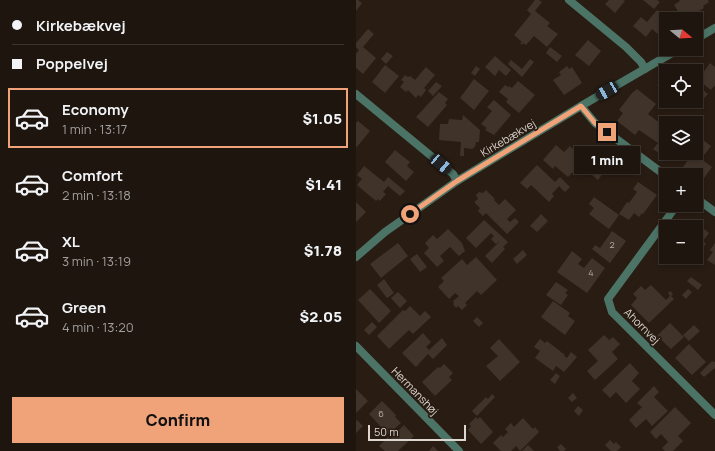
<!DOCTYPE html>
<html lang="en">
<head>
<meta charset="utf-8">
<style>
  :root { --surface:#1e150e; --page:#261e17; --text:#f1f3f6; --muted:#a19f9e; --line:#3c342e; --accent:#f0a279 }
  body { margin:0; font-family:Manrope,sans-serif; background:var(--page); color:var(--text); height:100vh; display:flex; flex-direction:column; font-size:15px; white-space:nowrap }
  * { box-sizing:border-box; margin:0 }
  p { font-size:13px; color:var(--muted) }
  .icon { flex:none; width:22px; height:22px; fill:none; stroke:currentColor; stroke-width:2; stroke-linecap:round; stroke-linejoin:round }
  .map { position:relative; flex:1; overflow:hidden }
  .sheet { display:flex; flex-direction:column; background:var(--surface); width:356px }
  .sheet>* { flex:none }
  .banner { display:grid; align-content:center; height:88px; padding:0 12px; background:var(--surface) }
  .needle { width:26px; rotate:108deg }
  .buttons { position:absolute; left:303px; top:12px; display:grid; gap:8px }
  .buttons a { display:grid; place-items:center; width:44px; height:44px; border-radius:0px; background:var(--surface); box-shadow:0 2px 6px #0003,0 0 0 1px var(--line); font-size:20px }
  .scale { position:absolute; left:12px; bottom:10px; width:98px; box-sizing:border-box; padding-left:4px; border:2px solid #ded6d0; border-top:0; font-size:11px; line-height:14px; white-space:nowrap; color:#ded6d0; -webkit-text-stroke:3px #281c13; paint-order:stroke }
  .end { position:absolute; width:18px; height:18px; margin:-9px; border:5px solid #f0a279; background:#111; box-shadow:0 0 0 2px #111 }
  .from { border-radius:50% }
  .bubble { position:absolute; height:28px; border-radius:0px; background:var(--surface); box-shadow:0 2px 6px #0003,0 0 0 1px var(--line); font-size:13px; font-weight:800; line-height:28px; text-align:center }
  .car { position:absolute; width:12px; height:24px; margin:-12px -6px; border-radius:5px; box-shadow:0 0 3px 1px #0007; background:linear-gradient(#222 24%,#8ab4d8 0 40%,#222 0 76%,#8ab4d8 0 86%,#222 0) }
  .banner b { display:flex; align-items:center; gap:14px; height:38px; font-size:15px }
  .banner b+b { border-top:1px solid var(--line) }
  .banner i { width:10px; height:10px; background:var(--text) }
  ul { padding:0; list-style:none }
  li { display:flex; align-items:center; gap:12px; height:60px; margin:0 8px 6px; padding:0 4px; border:2px solid transparent; border-radius:0px }
  li div { flex:1 }
  li b { display:block; font-size:15px }
  li em { font-style:normal; font-weight:800 }
  li.current { border-color:var(--accent) }
  li>.icon { width:36px; height:36px; stroke-width:1.5 }
  .primary-button { display:flex; gap:8px; margin-top:auto; padding:8px 12px }
  .primary-button a { flex:1; height:46px; border-radius:0px; background:var(--accent); color:#111; font-size:16px; font-weight:800; line-height:46px; text-align:center }
  main { display:flex; flex:1; min-height:0 }
  .map>svg:first-child { display:block }
</style>
</head>
<body>
<main>
<section class="sheet">
<div class="banner">
<b><i class="from"></i>Kirkebækvej</b>
<b><i></i>Poppelvej</b>
</div>
<ul>
<li class="current"><svg class="icon" aria-label="car" viewBox="0 0 24 24"><path d="M5 17H2v-5l4-1 3-4h7l3 4 3 1v5h-3M9 17h6M6 11h13"/><circle cx="7" cy="17" r="2"/><circle cx="17" cy="17" r="2"/></svg><div><b>Economy</b><p>1 min · 13:17</p></div><em>$1.05</em></li>
<li><svg class="icon" aria-label="car" viewBox="0 0 24 24"><path d="M5 17H2v-5l4-1 3-4h7l3 4 3 1v5h-3M9 17h6M6 11h13"/><circle cx="7" cy="17" r="2"/><circle cx="17" cy="17" r="2"/></svg><div><b>Comfort</b><p>2 min · 13:18</p></div><em>$1.41</em></li>
<li><svg class="icon" aria-label="car" viewBox="0 0 24 24"><path d="M5 17H2v-5l4-1 3-4h7l3 4 3 1v5h-3M9 17h6M6 11h13"/><circle cx="7" cy="17" r="2"/><circle cx="17" cy="17" r="2"/></svg><div><b>XL</b><p>3 min · 13:19</p></div><em>$1.78</em></li>
<li><svg class="icon" aria-label="car" viewBox="0 0 24 24"><path d="M5 17H2v-5l4-1 3-4h7l3 4 3 1v5h-3M9 17h6M6 11h13"/><circle cx="7" cy="17" r="2"/><circle cx="17" cy="17" r="2"/></svg><div><b>Green</b><p>4 min · 13:20</p></div><em>$2.05</em></li>
</ul>
<div class="primary-button"><a>Confirm</a></div>
</section>
<div class="map">
<svg width="359" height="451" viewBox="0 0 359 451">
  <rect width="100%" height="100%" fill="#281c13"/>
  <path fill="#40342a" d="M0,0H2L6,3L0,11Z
    M179,0H183L186,2L179,11L194,23L191,26L202,34L191,47L178,36L170,45L167,43L166,45L164,43L166,42L158,35L175,14L171,10Z
    M253,0H267L269,1L259,13L249,4Z
    M287,0H301L304,2L298,9Z
    M323,0H352L353,2L347,6L348,8L333,17L331,13L325,16L318,5L324,1Z
    M301,10L312,19H310V26L303,35L296,29L290,37L277,26L285,17L291,22Z
    M12,29L18,34L7,47L20,58L7,74L0,68V54L3,50L0,47V43Z
    M232,40L245,51L233,66L219,55Z
    M194,47L206,56L201,62L190,53Z
    M31,52L37,56L30,64L25,59Z
    M139,56L155,70L150,76L143,70L139,76L129,67Z
    M174,59L178,62L166,77L152,64L155,60L166,69Z
    M354,63L359,67V87L358,86L355,90L342,80Z
    M29,65L43,76L29,93L16,82Z
    M120,66L124,69L119,76L115,73Z
    M211,66L213,69L216,67L226,83L208,95L197,80L205,75L203,72Z
    M70,67L79,75L68,88L70,90L65,97L62,95L60,98L52,90L50,92L44,87L48,82L45,80L49,75L52,77L54,76L59,80Z
    M118,79L133,91L118,110L104,98Z
    M310,79V101H315L316,102L311,105L302,90L304,89L301,85Z
    M162,81L179,95L163,113L150,102L152,99L143,92L149,85L152,87L153,86L156,88Z
    M80,82L86,86L77,96L72,91Z
    M340,84L352,94L348,98L342,93L341,94L340,93Z
    M281,89L300,104L292,114L305,124L308,120L310,122V145L304,154L297,149L302,143L283,130L279,135L261,121L267,113L263,110L276,93Z
    M83,92L92,99L89,103L91,105L72,127L60,117Z
    M138,100L155,115L138,135L129,130L131,128L125,124L136,111L131,107Z
    M107,115L124,130L123,142H120L119,147H118L117,149L108,148V156H104L105,142L83,140L84,124H92L93,119L106,120Z
    M2,121L14,131L0,148V123Z
    M347,140L355,146L345,159L356,167L346,181L340,177V175H338L327,167L335,156L331,153H340V144L342,146Z
    M200,145L208,152L214,146L228,160L226,163L231,167L226,172L222,167L212,177L199,166L197,169L187,160Z
    M39,150L54,162L51,166L58,172L50,181L29,162Z
    M249,158L255,162L242,180L236,175Z
    M181,165L199,182L204,177L214,187L209,192L203,186L196,194L198,196L193,202L175,185L171,189L164,183Z
    M8,166L28,182L32,177L49,191L44,196L32,186L27,192L30,194L24,201L22,199L20,201L1,185L6,179L1,175Z
    M282,182L301,195L287,214L286,213L283,217L278,213L273,220L263,214L271,202L273,203L281,192L277,189Z
    M130,190L139,199L138,200L143,205L149,199L160,210L151,219L154,222L159,218L163,222L151,234L130,213L127,216L122,211L124,208L118,202L122,199L120,195L123,192L127,193Z
    M238,197L263,215L253,229L233,214L238,208L233,204Z
    M0,202L10,212L0,222Z
    M185,214L192,221L181,232L174,226Z
    M128,220L152,242L147,247L149,249L136,263L129,256L144,241L140,244L135,239L138,236L135,233L120,248L110,238Z
    M339,222L353,233L347,241L350,244L341,255L340,254V227H336Z
    M92,229L106,243L109,251L103,256L94,247L84,256L88,261L81,267L68,253L73,248L69,243L77,235L81,239Z
    M256,231L270,241L254,263L236,249L239,245L244,248Z
    M42,243L52,256L25,278L14,264Z
    M359,243V265L351,260L357,252L354,250Z
    M167,250L171,255L161,264L157,259Z
    M216,251L226,259L222,264L228,268L236,258L249,268L231,293L201,272Z
    M61,254L71,267L64,272L54,259Z
    M120,257L141,280L125,295L121,291L109,303L111,305L106,310L102,306L100,308L97,304L98,303L97,301L103,296L99,293L93,299L82,287L88,281L85,278L106,259L111,265Z
    M335,277L346,285L342,290L331,281Z
    M28,279L38,293L31,298L21,285Z
    M200,282L212,290L209,293L212,295L205,305L190,295Z
    M295,285L310,300L314,296L312,293L314,291L317,294L315,296L318,299L293,323L275,305L281,298L277,294L285,286L289,290Z
    M14,289L35,311L23,323L2,300Z
    M332,289L336,292L330,299L326,295Z
    M42,292L51,301L44,308L35,298Z
    M197,301L214,313L212,316L219,321L209,335L185,317Z
    M54,306L64,316L69,311L75,317L57,334L53,330L33,349L21,336L47,310L49,311Z
    M121,317L127,323L123,327L117,321Z
    M16,322L21,327L13,335L8,330Z
    M314,323L328,337L315,349L301,336Z
    M338,325L344,331L333,341L327,335Z
    M67,333L75,342L70,347L73,350L86,338L91,345L77,359L72,354L60,367L46,353Z
    M248,335L253,340L257,337L264,344L256,352L262,359L239,380L231,371L242,361L232,350Z
    M143,339L164,362L144,381L130,366L142,356L134,348Z
    M184,339L189,343L191,341L209,355L208,356L211,358L215,352L221,357L208,372L200,366L197,371L179,358L184,351L178,347Z
    M333,344L350,362L336,375L319,358Z
    M356,361L359,362V368L348,377L344,373Z
    M274,363L283,373L276,381L284,389L270,403L260,392L254,398L246,390Z
    M88,364L97,373L93,377L96,380L79,396L66,382L82,367L84,368Z
    M200,373L204,376L199,384L194,380Z
    M298,386L303,392L298,397L312,411L296,426L290,419L280,428L273,420L286,407L281,403Z
    M0,389L12,401L0,413Z
    M217,393L221,398L216,402L212,398Z
    M136,394L139,397L121,416L116,411L130,397L132,399Z
    M26,401L40,415L39,417L45,423L30,436L27,433L30,430L27,427L26,428L13,414Z
    M222,406L227,410L223,416L218,411Z
    M319,407L335,423L322,436L327,441L317,451H309L306,448L312,442L305,434L300,439L294,432Z
    M120,417L122,419L124,417L137,432L125,444L112,430L115,426L113,424Z
    M167,418L177,429L179,427L183,432L164,451L160,446L155,451H145L137,443L145,435L147,437L152,432L149,429L155,423L158,427Z
    M1,420L7,426L0,433V421Z
    M48,425L58,436L42,451H29L23,446L32,437L34,439Z
    M254,440L258,444L260,442L265,447L261,451H255L249,445Z
    M205,444L210,449L208,451H204L201,447Z
    M172,445L178,451H166Z
    M77,446L82,451H73Z"/>
  <g fill="none" stroke-linecap="round" stroke-linejoin="round">
    <path stroke="#4b7466" stroke-width="8" d="M213,0L270,47L285,62L289,69
      M0,94L97,174L101,181
      M225,106L239,123L310,176
      M340,198L359,212
      M321,205L252,299L256,312L359,415
      M0,346L103,451"/>
    <path stroke="#4b7466" stroke-width="8" d="M340,39L359,28
      M0,257L29,232L101,181L225,106L323,49"/>
  </g>
  <g fill="none" stroke-linecap="round" stroke-linejoin="round">
    <path stroke="#f0a279" stroke-width="5" d="M54,214L101,181L225,106L239,123L251,132"/>
  </g>
  <g text-anchor="middle" stroke-width="3.5" stroke-linejoin="round" paint-order="stroke">
    <g font-size="9" fill="#b6aea6">
      <text x="256" y="248">2</text>
      <text x="235" y="276">4</text>
      <text x="25" y="417">6</text>
    </g>
    <g font-size="11" fill="#ded6d0" stroke="#281c13">
      <text transform="translate(152 138) rotate(-31)" y="4">Kirkebækvej</text>
      <text transform="translate(286 326) rotate(45)" y="4">Ahornvej</text>
      <text transform="translate(59 391) rotate(46)" y="4">Hermanshøj</text>
    </g>
  </g>
</svg>
<div class="buttons">
<a><svg class="needle" viewBox="-14 -14 28 28"><path d="M0-13l5 13h-10z" fill="#e53935"/><path d="M0 13l5-13h-10z" fill="#a19f9e"/></svg></a>
<a><svg class="icon" aria-label="locate" viewBox="0 0 24 24"><circle cx="12" cy="12" r="6"/><path d="M12 2v4M12 18v4M2 12h4M18 12h4"/></svg></a>
<a><svg class="icon" aria-label="layers" viewBox="0 0 24 24"><path d="M12 4l9 5-9 5-9-5zM3 14l9 5 9-5"/></svg></a>
<a>+</a>
<a>−</a>
</div>
<div class="scale">50 m</div>
<i class="end from" style="left:54px;top:214px"></i>
<i class="end" style="left:251px;top:132px"></i>
<div class="bubble" style="left:218px;top:146px;width:66px">1 min</div>
<i class="car" style="left:251px;top:91px;rotate:240deg"></i>
<i class="car" style="left:85px;top:164px;rotate:130deg"></i>
</div>
</main>
</body>
</html>
